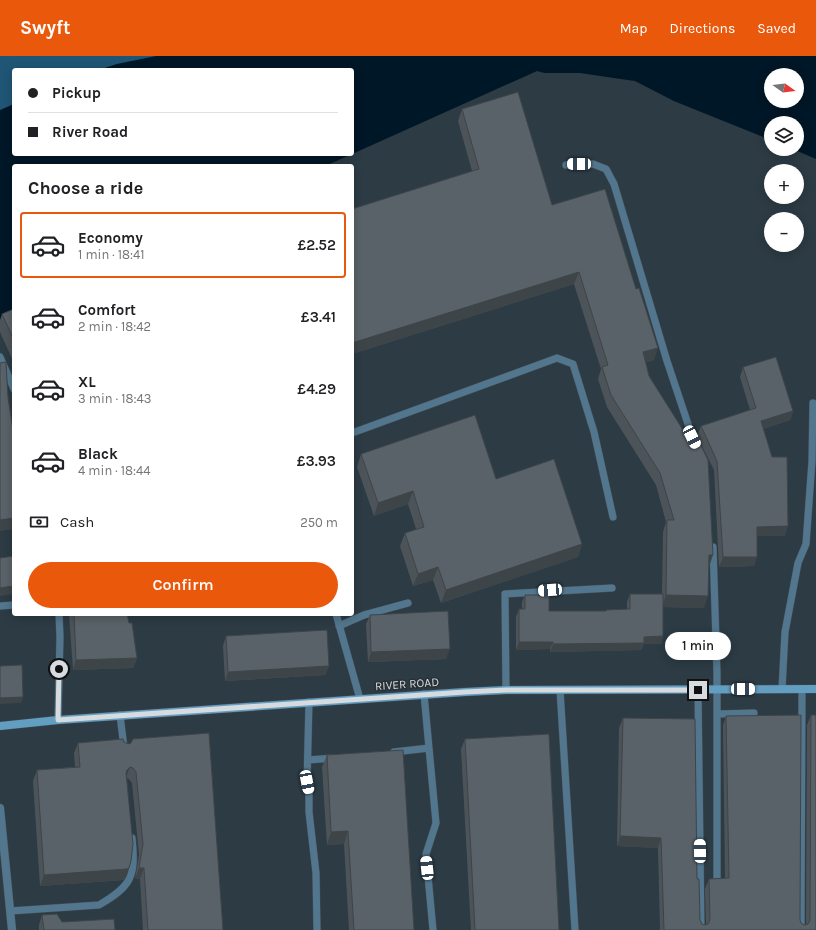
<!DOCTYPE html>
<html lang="en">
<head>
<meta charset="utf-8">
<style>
  :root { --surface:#fff; --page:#f6f6f6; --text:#202124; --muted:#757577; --line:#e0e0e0; --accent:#ea580c }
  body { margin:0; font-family:Karla,sans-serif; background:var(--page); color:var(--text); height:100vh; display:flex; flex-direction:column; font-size:15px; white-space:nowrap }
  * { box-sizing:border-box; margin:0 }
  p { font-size:13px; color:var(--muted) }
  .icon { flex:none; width:22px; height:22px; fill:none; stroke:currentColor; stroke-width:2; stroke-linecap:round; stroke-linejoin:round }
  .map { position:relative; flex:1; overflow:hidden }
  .side { position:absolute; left:12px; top:108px; width:342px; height:452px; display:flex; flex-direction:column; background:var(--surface); border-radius:4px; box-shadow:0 2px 10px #0003 }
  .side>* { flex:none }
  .banner { position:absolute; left:12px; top:12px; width:342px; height:88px; border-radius:4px; box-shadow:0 2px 10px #0003; display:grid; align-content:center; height:88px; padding:0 16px; background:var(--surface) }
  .needle { width:26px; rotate:104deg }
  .controls { position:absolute; left:764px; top:12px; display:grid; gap:8px }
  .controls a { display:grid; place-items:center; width:40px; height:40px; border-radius:50%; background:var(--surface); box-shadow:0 2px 10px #0003; font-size:20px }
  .end { position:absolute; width:18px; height:18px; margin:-9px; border:5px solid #d6dbdf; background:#111; box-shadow:0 0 0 2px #111 }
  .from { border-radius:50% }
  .bubble { position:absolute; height:28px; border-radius:14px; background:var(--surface); box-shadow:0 2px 10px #0003; font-size:13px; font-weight:600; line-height:28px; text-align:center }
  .car { position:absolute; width:12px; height:24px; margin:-12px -6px; border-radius:5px; box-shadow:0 0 3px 1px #0007; background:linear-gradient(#fff 24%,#345 0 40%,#fff 0 76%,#345 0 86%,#fff 0) }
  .banner b { display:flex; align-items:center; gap:14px; height:38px; font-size:15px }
  .banner b+b { border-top:1px solid var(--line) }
  .banner i { width:10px; height:10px; background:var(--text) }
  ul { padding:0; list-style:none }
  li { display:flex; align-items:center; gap:12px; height:66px; margin:0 8px 6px; padding:0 8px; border:2px solid transparent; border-radius:4px }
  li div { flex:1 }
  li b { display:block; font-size:15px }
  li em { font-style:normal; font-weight:600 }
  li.selected { border-color:var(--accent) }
  li>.icon { width:36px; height:36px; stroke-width:1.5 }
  h2 { padding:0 16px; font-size:18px; line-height:48px }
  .pay { display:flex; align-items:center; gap:10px; height:44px; padding:0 16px; font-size:15px }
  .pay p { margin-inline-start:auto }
  .primary-button { display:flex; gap:8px; margin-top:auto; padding:8px 16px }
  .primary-button a { flex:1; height:46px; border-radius:24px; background:var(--accent); color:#fff; font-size:16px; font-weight:600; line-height:46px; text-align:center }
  header { display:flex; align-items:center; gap:24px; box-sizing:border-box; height:56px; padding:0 20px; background:var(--accent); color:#fff }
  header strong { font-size:19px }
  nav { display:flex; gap:22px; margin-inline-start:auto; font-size:14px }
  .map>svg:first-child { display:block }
</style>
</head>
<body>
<header>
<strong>Swyft</strong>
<nav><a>Map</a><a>Directions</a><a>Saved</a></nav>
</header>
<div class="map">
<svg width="816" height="874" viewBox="0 0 816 874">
  <rect width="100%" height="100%" fill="#293137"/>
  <path fill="#2c3b44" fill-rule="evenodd" d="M537,15L545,17H580L635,25L674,45L771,84V93H793L816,103V874H0V270L14,263V558H352V110H325ZM771,115H797V141H771ZM771,163H797V189H771Z"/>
  <path fill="#1f5675" d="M0,0H239L217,14H14V110L0,124Z"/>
  <path fill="#001727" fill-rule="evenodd" d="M156,0H816V103L793,93H797V67H771V84L674,45L635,25L580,17H545L537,15L352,98V14H98L117,8ZM771,19H797V45H771Z
    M14,48V98H352L325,110H14V263L0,270V54Z"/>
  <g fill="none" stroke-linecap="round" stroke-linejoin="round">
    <defs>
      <path id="lane" d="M566,109L593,108L606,113L614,128L667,305L692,380
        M0,301L14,333
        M352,377L557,302L573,308L594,376L613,461
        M713,491L717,617V822
        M0,550L14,549
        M336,558L360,643
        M339,570L364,559L408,547
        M782,633L785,576L798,507L806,488L812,405L813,347
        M506,634L505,538L612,532
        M560,634L575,874
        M698,634L701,874
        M424,638L429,692
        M309,646L307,727L309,735V756L316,817L317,874
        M718,658L754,657
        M120,659L124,692
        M58,664L60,581L59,558
        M394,696L429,692L436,767L426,798L433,874
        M308,704L334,702
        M10,855L99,849C132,830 136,820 132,782
        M801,874L802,633"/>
      <path id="street" d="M0,752L12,874"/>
      <path id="secondary" d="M0,670L58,664L465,636L506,634L816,633"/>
    </defs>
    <use href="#lane" stroke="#454c52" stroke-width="8"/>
    <use href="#street" stroke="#454c52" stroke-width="9"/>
    <use href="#secondary" stroke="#454c52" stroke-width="9"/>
    <use href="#lane" stroke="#52768d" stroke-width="7"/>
    <use href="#street" stroke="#52768d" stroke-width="8"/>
    <use href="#secondary" stroke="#629dc2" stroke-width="8"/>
  </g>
  <path fill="#4d5459" d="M462,53L552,149L654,304L646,306L649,320L709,511L704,552L663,551V580L661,588H644L641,594L550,596V593L516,594V561L519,553H522V546L525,539L549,555H606V554L627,553V546L630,538H662L663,476L666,466L656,429L607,351L598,323L601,313L574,228L352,298V153L472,115L458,65Z
    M14,253V307L0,276V264L2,258Z
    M743,311L793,355L790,364L763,373L785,480H757L754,510L719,511L714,414L697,380L701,370L750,354L740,321Z
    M361,398L496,423L582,488L578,501L441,547L433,524L413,530L400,490L405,477L416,473L408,448L374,460L357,411Z
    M69,558H127L137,602L133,612L73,614Z
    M370,559L446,603L368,606L366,568Z
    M226,580L329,610L325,619L225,625L223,590Z
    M811,659L816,874H660L658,792L617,790L619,672L623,662L697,823L700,864L702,868L704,869L706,868L705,833L709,823L725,822L723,670L726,660L801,867L804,869L806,868L807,669Z
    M123,683L223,874H143L140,823H135L139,799L132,727L129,723L127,722L131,805L125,822L123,824L40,830L33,725L37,714L75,711L74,697L78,687Z
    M465,683L559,874H471L461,693Z
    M327,699L414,874H349L344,788L327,789L322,711Z
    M42,859L62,866L115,874H39V869Z"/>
  <path fill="#3e4549" d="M579,216L574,228L352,298V287Z
    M658,292L654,304L639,308L643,296Z
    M793,355L790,364L757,375L761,365Z
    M413,435L408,448L374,460L378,447Z
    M14,462V473L0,475V464Z
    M788,470L785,480H754L757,471Z
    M582,488L578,501L441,547L446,534Z
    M709,499H713L709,511H704Z
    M723,501H757L754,510L719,511Z
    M438,511L433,524L413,530L418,518Z
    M14,530V538L0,540V532Z
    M666,539L708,540L704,552L662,551Z
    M663,580L661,588H644L641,594L550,596L553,588L644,581Z
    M519,586H553L550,593L516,594Z
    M450,593L446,603L368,606L371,596Z
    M137,602L133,612L73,614L76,604Z
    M329,610L325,619L225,625L228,616Z
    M23,641L21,647L0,648V642Z
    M130,711L126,722L123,725L127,714Z
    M348,775L344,788L327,789L331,776Z
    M620,780L661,782L658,792L617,790Z
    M129,812L125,822L123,824L40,830L44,819Z
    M139,812H144L140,823H135Z"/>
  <path fill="#596268" stroke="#3e4549" d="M518,36L552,149L605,133L636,233L639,232L658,292L643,296L649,320L683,374L692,371L708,404L713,499H709L708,540L666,539L667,464H674L660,417L611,339L602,311L608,309L579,216L352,287V153L479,113L462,53Z
    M14,253V284L2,258Z
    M776,301L793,355L761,365L772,401H787L788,470L757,471V501H723L717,405L701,370L756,352L743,311Z
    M6,306L8,341L14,381V462L0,464V307Z
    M475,359L496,423L554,403L582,488L446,534L438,511L418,518L405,477L424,471L413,435L378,447L361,398Z
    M14,500V530L0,532V502Z
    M630,538H663V580L644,581V587L553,588V586H519V553H525V539H549V555H606V554L630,553Z
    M448,555L450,593L371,596L370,559Z
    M74,558H127L129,567H132L137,602L76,604Z
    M327,574L329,610L228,616L226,580Z
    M22,609L23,641L0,642V610Z
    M801,659L800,864L801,867L804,869L808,868L810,864L811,659H816V874H664L661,782L620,780L623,662L695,663L697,823H699L700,864L702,868L704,869L708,868L710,864L709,823L729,822L726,660Z
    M209,677L223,874H148L144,812H139L143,788L136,716L133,712L130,711L127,714L126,717L133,788L131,805L129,812L127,813L44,819L37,714L80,711L78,687L123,683L124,686L128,688L131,687L133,683Z
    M549,678L559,874H475L465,683Z
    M403,694L414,874H354L348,775L331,776L327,699Z
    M57,858L62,866L114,863L115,874H44L42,859Z"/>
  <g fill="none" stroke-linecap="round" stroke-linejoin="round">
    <path stroke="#d6dbdf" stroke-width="5" d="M59,613L58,664L465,636L506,634H698"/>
  </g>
  <g text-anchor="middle" stroke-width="3" stroke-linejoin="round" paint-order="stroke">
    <g font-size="12" fill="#d6dbdf" stroke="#293137">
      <text transform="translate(407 628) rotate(-4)" y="4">RIVER ROAD</text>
    </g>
  </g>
</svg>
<div class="controls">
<a><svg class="needle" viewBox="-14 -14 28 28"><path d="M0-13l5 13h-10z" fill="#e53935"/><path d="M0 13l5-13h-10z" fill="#757577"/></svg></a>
<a><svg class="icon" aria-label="layers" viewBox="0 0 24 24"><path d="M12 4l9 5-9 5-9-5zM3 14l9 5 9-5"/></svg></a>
<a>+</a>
<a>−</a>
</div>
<i class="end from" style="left:59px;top:613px"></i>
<i class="end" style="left:698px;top:634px"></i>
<div class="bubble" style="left:665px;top:576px;width:66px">1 min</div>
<i class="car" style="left:579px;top:108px;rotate:270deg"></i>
<i class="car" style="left:692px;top:381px;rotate:154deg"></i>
<i class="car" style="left:550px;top:534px;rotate:266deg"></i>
<i class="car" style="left:743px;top:633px;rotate:90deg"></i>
<i class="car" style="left:307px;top:726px;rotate:169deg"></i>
<i class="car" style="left:700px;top:795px;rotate:359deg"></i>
<i class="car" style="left:427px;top:812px;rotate:354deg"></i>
<div class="banner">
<b><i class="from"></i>Pickup</b>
<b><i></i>River Road</b>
</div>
<section class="side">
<h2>Choose a ride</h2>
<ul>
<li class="selected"><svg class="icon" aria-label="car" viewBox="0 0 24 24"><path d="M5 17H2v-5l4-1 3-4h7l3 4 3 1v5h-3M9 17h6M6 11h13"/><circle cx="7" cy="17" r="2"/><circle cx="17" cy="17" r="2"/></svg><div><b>Economy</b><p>1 min · 18:41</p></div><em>£2.52</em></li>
<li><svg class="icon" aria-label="car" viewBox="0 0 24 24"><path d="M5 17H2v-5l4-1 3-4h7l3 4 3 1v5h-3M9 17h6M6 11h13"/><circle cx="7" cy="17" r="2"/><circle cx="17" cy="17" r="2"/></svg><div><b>Comfort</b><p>2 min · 18:42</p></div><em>£3.41</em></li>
<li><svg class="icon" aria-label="car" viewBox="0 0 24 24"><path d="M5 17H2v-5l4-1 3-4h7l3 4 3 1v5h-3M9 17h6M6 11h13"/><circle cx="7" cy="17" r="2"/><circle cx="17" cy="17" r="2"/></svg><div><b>XL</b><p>3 min · 18:43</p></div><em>£4.29</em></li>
<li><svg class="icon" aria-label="car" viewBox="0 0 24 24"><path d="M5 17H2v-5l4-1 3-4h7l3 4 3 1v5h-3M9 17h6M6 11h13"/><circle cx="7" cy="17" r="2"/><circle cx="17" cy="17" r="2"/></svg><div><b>Black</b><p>4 min · 18:44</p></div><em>£3.93</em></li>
</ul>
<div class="pay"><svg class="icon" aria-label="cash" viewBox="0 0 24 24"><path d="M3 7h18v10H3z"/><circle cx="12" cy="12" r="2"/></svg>Cash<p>250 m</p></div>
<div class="primary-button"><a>Confirm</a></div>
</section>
</div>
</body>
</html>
